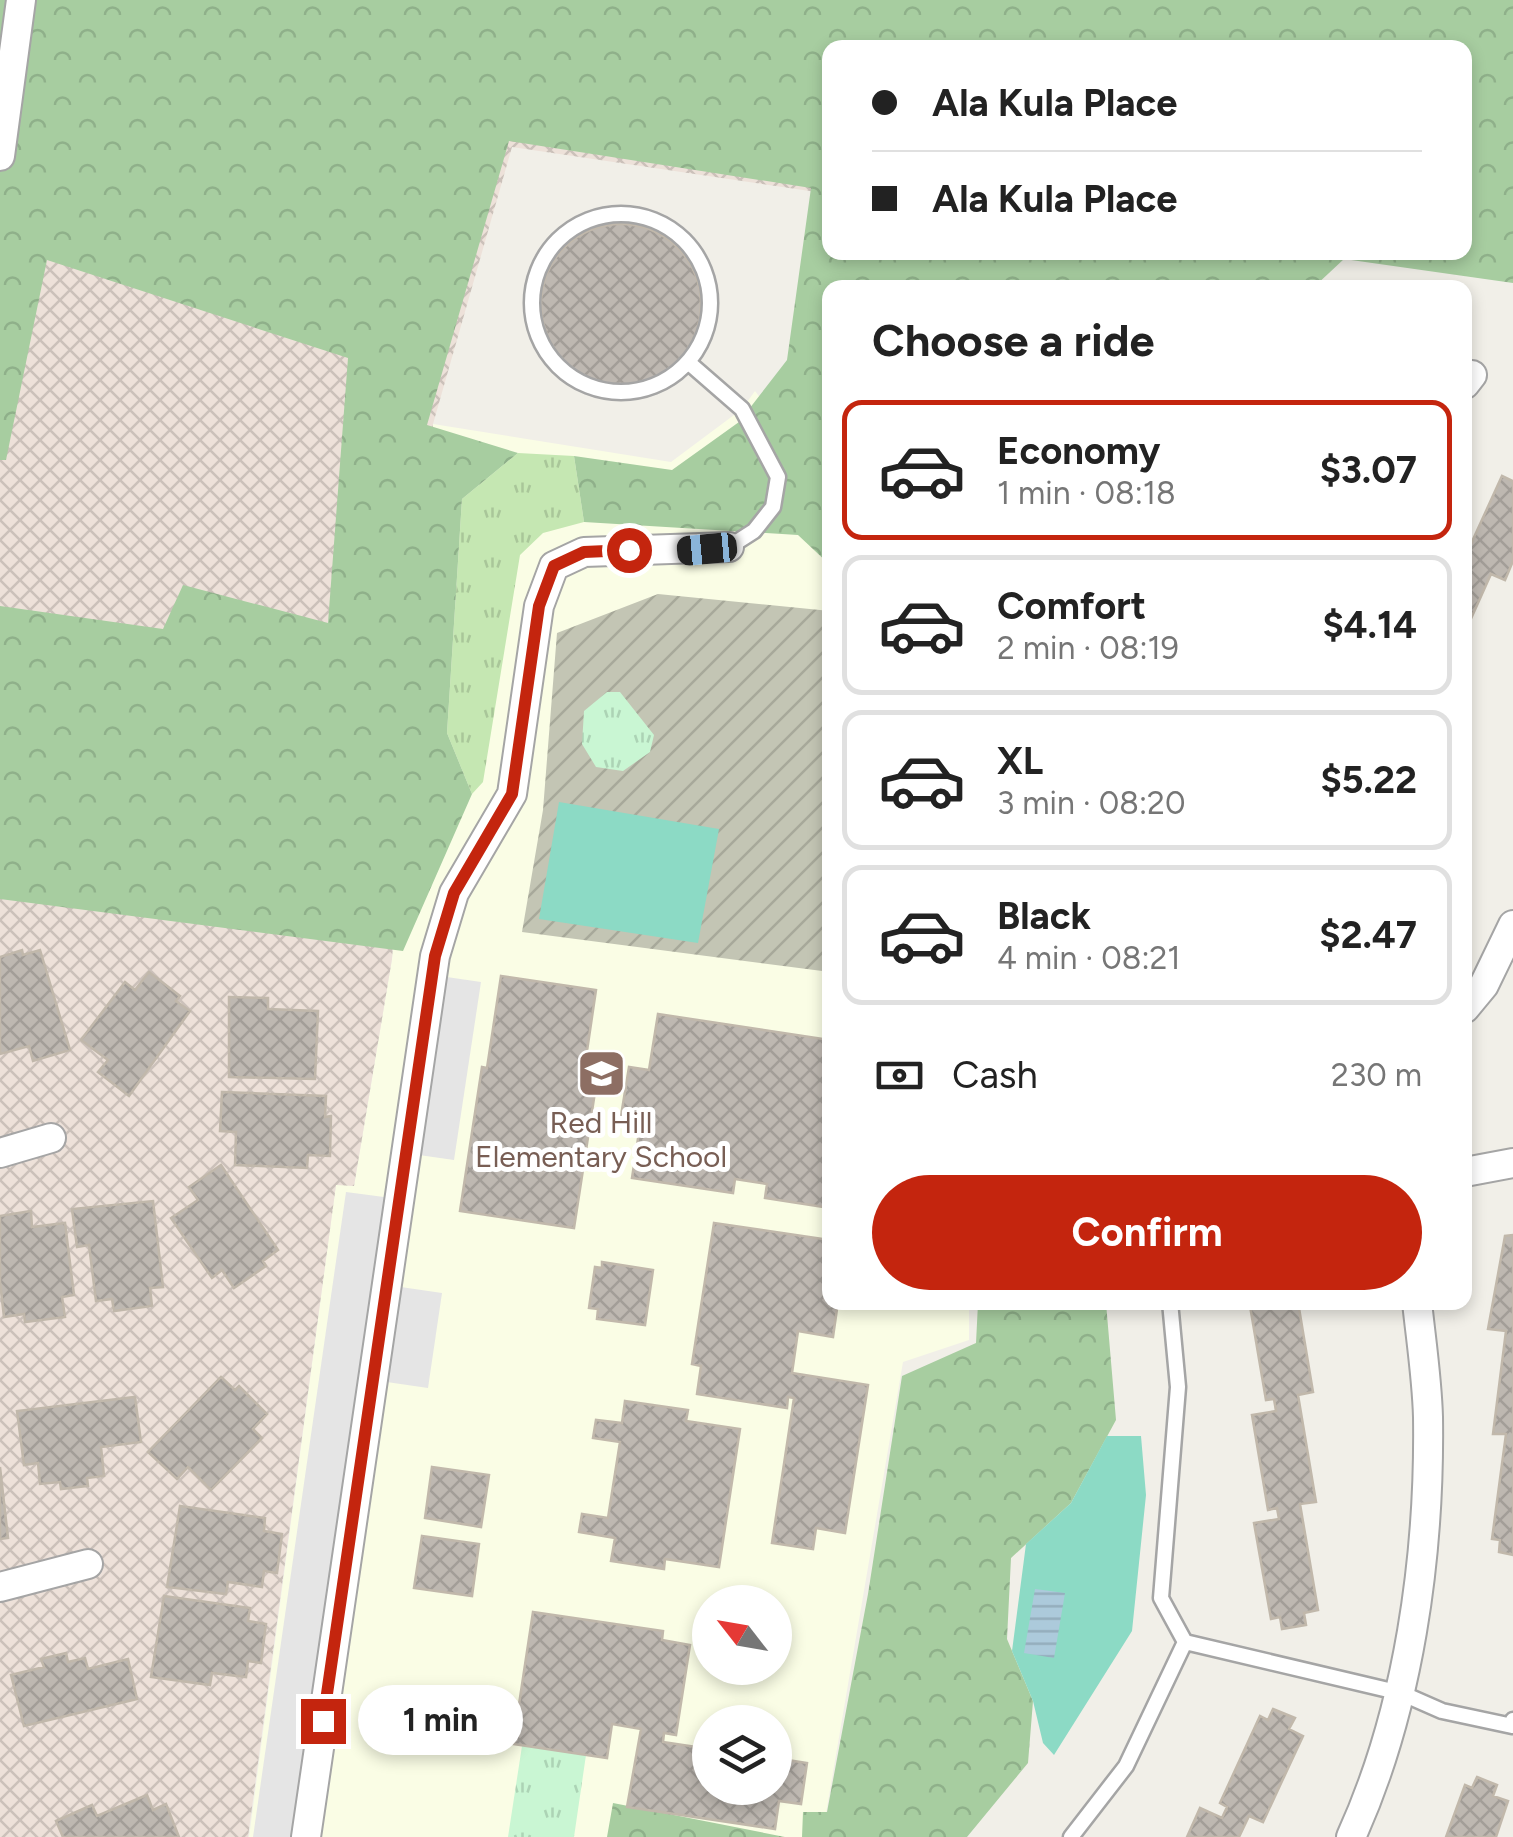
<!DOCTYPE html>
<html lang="en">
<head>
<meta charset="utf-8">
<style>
  :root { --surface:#fff; --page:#f2f2f2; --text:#222; --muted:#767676; --line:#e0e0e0; --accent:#c4250e }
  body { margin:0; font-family:Figtree,sans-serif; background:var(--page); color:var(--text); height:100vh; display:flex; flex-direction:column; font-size:38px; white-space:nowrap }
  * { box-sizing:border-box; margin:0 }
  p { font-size:32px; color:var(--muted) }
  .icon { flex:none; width:55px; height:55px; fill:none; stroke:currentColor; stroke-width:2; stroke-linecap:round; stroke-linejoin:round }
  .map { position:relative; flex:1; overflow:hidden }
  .details { position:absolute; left:822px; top:280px; width:650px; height:1030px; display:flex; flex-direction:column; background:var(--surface); border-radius:20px; box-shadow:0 5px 15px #0003 }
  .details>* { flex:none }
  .banner { position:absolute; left:822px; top:40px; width:650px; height:220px; border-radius:20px; box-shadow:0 5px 15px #0003; display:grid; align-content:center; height:220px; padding:0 50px; background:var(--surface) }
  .needle { width:65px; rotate:301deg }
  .buttons { position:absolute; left:692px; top:1585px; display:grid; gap:20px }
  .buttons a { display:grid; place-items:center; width:100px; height:100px; border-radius:50%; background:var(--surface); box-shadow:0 5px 15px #0003; font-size:50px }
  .end { position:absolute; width:45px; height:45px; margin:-22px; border:12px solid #c4250e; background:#fff; box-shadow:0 0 0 5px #fff }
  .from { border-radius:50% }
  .bubble { position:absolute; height:70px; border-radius:35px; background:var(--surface); box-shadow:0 5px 15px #0003; font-size:32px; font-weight:700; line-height:70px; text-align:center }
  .car { position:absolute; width:30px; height:60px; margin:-30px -15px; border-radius:12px; box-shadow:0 0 8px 2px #0007; background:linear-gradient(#222 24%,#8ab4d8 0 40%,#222 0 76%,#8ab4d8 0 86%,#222 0) }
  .banner b { display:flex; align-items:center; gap:35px; height:95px; font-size:38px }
  .banner b+b { border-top:2px solid var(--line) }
  .banner i { width:25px; height:25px; background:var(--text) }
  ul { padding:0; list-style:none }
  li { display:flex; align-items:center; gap:30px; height:140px; margin:0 20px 15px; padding:0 30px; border:5px solid var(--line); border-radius:20px }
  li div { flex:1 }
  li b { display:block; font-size:38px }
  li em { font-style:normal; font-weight:700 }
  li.selected { border-color:var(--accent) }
  li>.icon { width:90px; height:90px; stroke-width:1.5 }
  h2 { padding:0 50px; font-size:45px; line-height:120px }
  .pay { display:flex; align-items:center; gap:25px; height:110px; padding:0 50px; font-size:38px }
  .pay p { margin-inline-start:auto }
  .cta { display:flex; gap:20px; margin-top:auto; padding:20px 50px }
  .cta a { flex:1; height:115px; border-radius:60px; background:var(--accent); color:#fff; font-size:40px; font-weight:700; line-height:115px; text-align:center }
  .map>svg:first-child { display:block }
</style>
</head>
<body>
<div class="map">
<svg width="1513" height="1837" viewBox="0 0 1513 1837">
  <defs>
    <pattern id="military-cross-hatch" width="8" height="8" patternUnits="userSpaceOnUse" patternTransform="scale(2.5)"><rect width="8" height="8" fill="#ede1d9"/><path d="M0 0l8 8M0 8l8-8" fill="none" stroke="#cbc1ba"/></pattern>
    <pattern id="construction-furrows" width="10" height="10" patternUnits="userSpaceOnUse" patternTransform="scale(2.5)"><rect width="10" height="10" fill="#c3c5b4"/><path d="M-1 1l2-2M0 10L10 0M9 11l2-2" fill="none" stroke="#a7a99a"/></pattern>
    <pattern id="grass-tufts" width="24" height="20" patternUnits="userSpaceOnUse" patternTransform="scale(2.5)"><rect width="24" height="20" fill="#c5e7b2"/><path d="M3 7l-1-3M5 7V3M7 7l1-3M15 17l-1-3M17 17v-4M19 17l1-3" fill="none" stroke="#a9c699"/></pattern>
    <pattern id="forest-crowns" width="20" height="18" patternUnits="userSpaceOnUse" patternTransform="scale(2.5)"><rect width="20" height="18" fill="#a7cda0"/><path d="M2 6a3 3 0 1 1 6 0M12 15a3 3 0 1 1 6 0" fill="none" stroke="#8fb08a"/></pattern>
    <pattern id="park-tufts" width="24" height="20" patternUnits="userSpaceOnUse" patternTransform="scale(2.5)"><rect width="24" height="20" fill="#c9f6d3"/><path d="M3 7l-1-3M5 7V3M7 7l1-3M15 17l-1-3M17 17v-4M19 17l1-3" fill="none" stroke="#acd3b5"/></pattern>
    <pattern id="water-rules" width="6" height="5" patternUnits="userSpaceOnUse" patternTransform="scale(2.5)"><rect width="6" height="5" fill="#accadb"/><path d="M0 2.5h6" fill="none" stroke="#94adbc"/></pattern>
    <pattern id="building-cross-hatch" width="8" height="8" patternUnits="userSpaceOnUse" patternTransform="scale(2.5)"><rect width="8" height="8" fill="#beb8b1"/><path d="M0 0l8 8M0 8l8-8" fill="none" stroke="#a39e98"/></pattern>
  </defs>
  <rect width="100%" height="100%" fill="#f1efe8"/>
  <path fill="#fafde5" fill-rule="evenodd" d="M755,391L830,489V1302L969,1303V1340L903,1362L822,1837H249L336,1184L354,1186L392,959L433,424L671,462L742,409ZM710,1602H775V1668H710ZM710,1722H775V1788H710Z"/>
  <path fill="url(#military-cross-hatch)" d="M0,0H1513L1465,252V48H830V194L512,147L433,424L392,959L354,1186L336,1185L248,1837H0Z"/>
  <path fill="url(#construction-furrows)" d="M658,594L830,611V972L522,932L543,810L557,633Z"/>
  <path fill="url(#grass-tufts)" d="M518,453L574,456L584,522L543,533L520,555L483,782L472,794L447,733L462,499Z"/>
  <path fill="url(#forest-crowns)" fill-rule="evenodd" d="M0,0H1513V283L1344,259L1314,287L830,288V565L798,535L584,522L574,456L672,470L739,422L787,360L811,188L509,141L427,425L518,453L462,499L447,733L472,794L403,951L0,899V606L163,629L183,585L328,623L348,358L47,260L6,460H0ZM830,48H1465V252H830Z
    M978,1303H1106L1116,1420L1071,1503L1011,1558L1007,1639L1033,1701L1028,1763L967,1837H802L803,1812H827L868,1594L902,1376L976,1343Z
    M613,1803L785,1837H607Z"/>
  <path fill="url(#park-tufts)" d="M607,692H620L654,735L650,752L623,771L596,767L582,744L584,711Z
    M522,1746L586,1755L574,1837H508Z"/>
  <path fill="#8cdac5" d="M559,802L719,829L698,943L539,919Z
    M1107,1436H1141L1146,1495L1132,1631L1054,1755L1043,1743L1033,1701L1012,1651L1026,1544L1071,1503Z"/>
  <path fill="#e5e5e5" d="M433,975L481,982L454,1160L405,1153Z
    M346,1192L399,1199L387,1285L442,1293L428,1388L373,1380L306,1837H253Z"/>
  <path fill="url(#water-rules)" d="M1035,1589L1065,1593L1054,1658L1024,1653Z"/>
  <path fill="url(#building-cross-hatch)" stroke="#c1b8ab" stroke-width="2.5" d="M541 304a80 80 0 1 1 160 0a80 80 0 1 1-160 0Z
    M1502,476L1513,481V561L1505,580L1491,574L1465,632V574L1470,563L1465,561V557Z
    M22,950L23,955L40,950L70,1050L33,1061L29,1046L0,1054V957Z
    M149,972L180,996L176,1001L190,1011L129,1096L98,1072L108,1060L81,1040L125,982L135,990Z
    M501,976L596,990L587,1051L601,1053L574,1228L460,1211L482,1067L487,1068Z
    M229,997L268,998V1009L318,1011L315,1079L229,1077Z
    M658,1014L830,1040V1208L765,1198L767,1184L735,1179L733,1193L632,1178L641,1119L621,1116L629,1067L649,1070Z
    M222,1092L326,1096L325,1117L331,1116L330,1156L308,1155L307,1168L235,1165L236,1132L220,1131Z
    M221,1165L278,1250L263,1261L266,1266L234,1288L222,1270L212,1278L171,1218L198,1200L189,1187Z
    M153,1201L163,1287L150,1288L152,1306L114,1311L112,1299L96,1301L89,1245L77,1247L72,1209Z
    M31,1211L32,1227L65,1223L74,1295L62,1297L65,1317L25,1322L24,1314L4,1317L0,1282V1216Z
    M714,1223L830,1240V1302H838L833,1337L798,1331L792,1373L868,1385L845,1533L816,1528L813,1549L772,1543L794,1398L788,1397L787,1408L697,1394L701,1366L692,1364Z
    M1513,1235V1555L1499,1552L1500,1540L1492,1539L1506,1434H1493L1506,1331L1488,1329L1505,1236Z
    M602,1262L653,1270L645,1325L597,1319L598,1309L589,1308L595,1267L602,1268Z
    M1258,1302H1298L1313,1392L1298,1395L1316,1502L1300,1504L1318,1610L1304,1613L1306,1625L1282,1629L1280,1617L1271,1619L1254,1523L1279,1519L1277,1508L1268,1510L1252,1415L1276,1411L1274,1399L1266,1400L1250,1306Z
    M221,1377L235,1390L239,1386L267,1414L253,1429L262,1438L211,1490L188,1467L177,1479L148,1452Z
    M135,1397L141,1442L101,1447L104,1476L87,1478L88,1486L61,1489L60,1482L40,1484L38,1463L24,1465L17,1411Z
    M625,1401L688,1410L686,1421L740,1429L719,1567L665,1559L664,1569L611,1561L615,1538L579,1532L582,1514L608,1518L620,1442L593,1438L596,1420L622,1423Z
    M0,1467L8,1538L0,1539Z
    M432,1467L489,1475L481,1527L425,1518Z
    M180,1506L265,1518L264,1531L282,1534L277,1573L264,1571L262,1587L228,1582L226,1594L167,1587Z
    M422,1536L479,1544L472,1596L414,1588Z
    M164,1596L250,1608L248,1621L266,1624L261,1663L248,1661L246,1677L212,1673L210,1685L151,1677Z
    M533,1612L663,1631L662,1640L690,1645L676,1735L664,1733L663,1742L710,1749V1788H775V1758L807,1763L801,1804L779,1801L775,1829L627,1807L641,1729L612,1724L607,1758L513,1744Z
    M66,1653L68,1662L85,1658L88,1669L128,1659L137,1699L24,1726L11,1675L44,1667L41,1659Z
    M1273,1709L1295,1718L1289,1729L1303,1736L1263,1822L1249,1816L1239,1837H1187L1200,1808L1222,1818L1227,1807L1220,1803L1260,1716L1268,1720Z
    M1477,1777L1497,1785L1493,1796L1508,1801L1496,1837H1446L1465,1785L1472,1788Z
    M147,1795L153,1810L166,1804L179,1837H63L56,1821L92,1805L97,1816Z"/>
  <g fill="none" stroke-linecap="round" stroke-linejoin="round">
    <defs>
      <path id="service" d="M532 303a89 89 0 1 1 178 0a89 89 0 1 1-178 0Z
        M688,362L742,409L778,477L773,507L754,531L729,547
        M1185,1642L1401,1693L1442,1711L1512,1726L1513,1720
        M1071,1837L1126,1766L1185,1642L1161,1598L1178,1387L1170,1302"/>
      <path id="minor" d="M0,156L21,0
        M1465,384L1472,375
        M1465,1008L1484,985L1513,925
        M0,1153L51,1138
        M1465,1172L1513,1163
        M0,1587L88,1564
        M306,1837L435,956L454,893L512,794L539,606L554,566L584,552L729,547
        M1351,1837C1409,1710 1430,1556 1428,1417C1427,1379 1421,1340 1417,1302"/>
    </defs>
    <use href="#service" stroke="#a5a5a5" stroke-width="19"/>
    <use href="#minor" stroke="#a5a5a5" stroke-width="32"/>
    <use href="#service" stroke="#fff" stroke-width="14"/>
    <use href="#minor" stroke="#fff" stroke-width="28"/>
  </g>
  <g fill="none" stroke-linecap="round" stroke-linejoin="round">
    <path stroke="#c4250e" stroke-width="12" d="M323,1721L435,956L454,893L512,794L539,606L554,566L584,552L629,550"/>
  </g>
  <defs>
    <symbol id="school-square" viewBox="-11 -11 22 22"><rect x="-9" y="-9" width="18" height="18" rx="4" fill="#8d6e63" stroke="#fff"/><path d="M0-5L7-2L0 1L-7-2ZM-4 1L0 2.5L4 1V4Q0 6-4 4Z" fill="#fff"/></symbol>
  </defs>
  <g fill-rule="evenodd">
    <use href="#school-square" x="574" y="1046" width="55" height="55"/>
  </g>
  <g text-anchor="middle" stroke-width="10" stroke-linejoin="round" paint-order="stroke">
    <g font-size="30" fill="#785e54" stroke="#fff">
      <text x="601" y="1133">Red Hill<tspan x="601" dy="34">Elementary School</tspan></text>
    </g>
  </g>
</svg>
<div class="buttons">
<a><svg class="needle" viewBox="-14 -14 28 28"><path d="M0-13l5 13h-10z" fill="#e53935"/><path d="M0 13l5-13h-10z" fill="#767676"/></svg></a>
<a><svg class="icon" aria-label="layers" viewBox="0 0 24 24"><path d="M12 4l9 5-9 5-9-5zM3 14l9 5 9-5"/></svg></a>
</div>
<i class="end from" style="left:629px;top:550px"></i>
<i class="end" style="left:323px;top:1721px"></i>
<div class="bubble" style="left:358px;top:1685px;width:165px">1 min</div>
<i class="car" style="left:707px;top:549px;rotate:265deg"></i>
<div class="banner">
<b><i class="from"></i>Ala Kula Place</b>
<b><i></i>Ala Kula Place</b>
</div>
<section class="details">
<h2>Choose a ride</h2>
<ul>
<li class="selected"><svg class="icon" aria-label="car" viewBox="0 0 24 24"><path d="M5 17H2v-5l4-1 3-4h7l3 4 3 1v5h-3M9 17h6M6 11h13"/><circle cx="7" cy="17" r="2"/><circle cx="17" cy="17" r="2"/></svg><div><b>Economy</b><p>1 min · 08:18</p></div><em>$3.07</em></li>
<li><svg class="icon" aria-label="car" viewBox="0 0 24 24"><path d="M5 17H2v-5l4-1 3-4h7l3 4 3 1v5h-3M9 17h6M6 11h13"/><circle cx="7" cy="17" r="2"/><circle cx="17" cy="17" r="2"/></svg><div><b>Comfort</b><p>2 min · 08:19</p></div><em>$4.14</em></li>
<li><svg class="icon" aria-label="car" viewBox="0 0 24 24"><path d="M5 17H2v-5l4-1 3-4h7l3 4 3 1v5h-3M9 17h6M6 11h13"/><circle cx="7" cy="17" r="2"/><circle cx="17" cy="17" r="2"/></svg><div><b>XL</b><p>3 min · 08:20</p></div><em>$5.22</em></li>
<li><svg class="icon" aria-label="car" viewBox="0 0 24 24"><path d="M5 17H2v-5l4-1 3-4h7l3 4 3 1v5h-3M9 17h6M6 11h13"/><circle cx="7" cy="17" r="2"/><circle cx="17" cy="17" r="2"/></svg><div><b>Black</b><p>4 min · 08:21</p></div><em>$2.47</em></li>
</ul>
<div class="pay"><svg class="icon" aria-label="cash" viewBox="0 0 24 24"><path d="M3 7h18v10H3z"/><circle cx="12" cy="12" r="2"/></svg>Cash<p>230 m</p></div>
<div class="cta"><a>Confirm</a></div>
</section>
</div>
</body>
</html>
